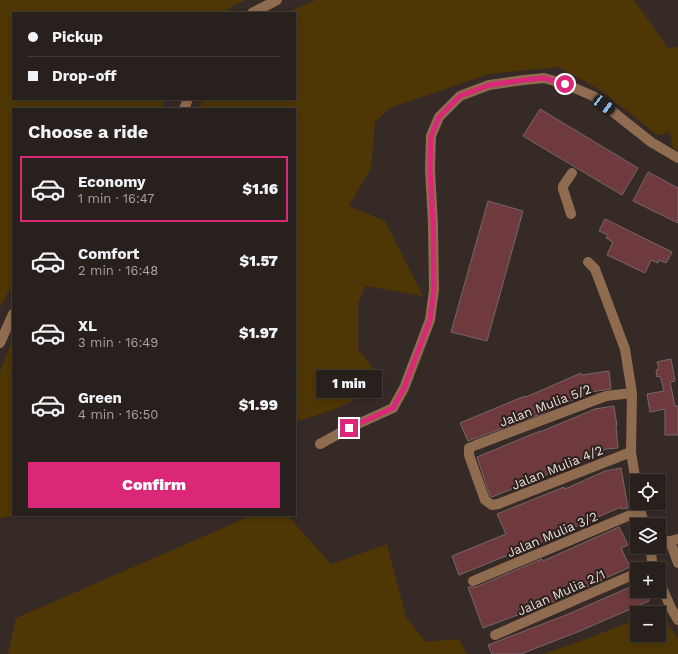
<!DOCTYPE html>
<html lang="en">
<head>
<meta charset="utf-8">
<style>
  :root { --surface:#28201c; --page:#342d29; --text:#f1f3f6; --muted:#a5a3a3; --line:#443e3b; --accent:#db2777 }
  body { margin:0; font-family:"Work Sans",sans-serif; background:var(--page); color:var(--text); height:100vh; display:flex; flex-direction:column; font-size:15px; white-space:nowrap }
  * { box-sizing:border-box; margin:0 }
  p { font-size:13px; color:var(--muted) }
  .icon { flex:none; width:22px; height:22px; fill:none; stroke:currentColor; stroke-width:2; stroke-linecap:round; stroke-linejoin:round }
  .map { position:relative; flex:1; overflow:hidden }
  .details { position:absolute; left:12px; top:108px; width:284px; height:408px; display:flex; flex-direction:column; background:var(--surface); border-radius:0px; box-shadow:0 2px 6px #0003,0 0 0 1px var(--line) }
  .details>* { flex:none }
  .guide { position:absolute; left:12px; top:12px; width:284px; height:88px; border-radius:0px; box-shadow:0 2px 6px #0003,0 0 0 1px var(--line); display:grid; align-content:center; height:88px; padding:0 16px; background:var(--surface) }
  .controls { position:absolute; left:630px; top:474px; display:grid; gap:8px }
  .controls a { display:grid; place-items:center; width:36px; height:36px; border-radius:0px; background:var(--surface); box-shadow:0 2px 6px #0003,0 0 0 1px var(--line); font-size:20px }
  .end { position:absolute; width:18px; height:18px; margin:-9px; border:5px solid #db2777; background:#fff; box-shadow:0 0 0 2px #fff }
  .from { border-radius:50% }
  .bubble { position:absolute; height:28px; border-radius:0px; background:var(--surface); box-shadow:0 2px 6px #0003,0 0 0 1px var(--line); font-size:13px; font-weight:800; line-height:28px; text-align:center }
  .car { position:absolute; width:12px; height:24px; margin:-12px -6px; border-radius:5px; box-shadow:0 0 3px 1px #0007; background:linear-gradient(#222 24%,#8ab4d8 0 40%,#222 0 76%,#8ab4d8 0 86%,#222 0) }
  .guide b { display:flex; align-items:center; gap:14px; height:38px; font-size:15px }
  .guide b+b { border-top:1px solid var(--line) }
  .guide i { width:10px; height:10px; background:var(--text) }
  ul { padding:0; list-style:none }
  li { display:flex; align-items:center; gap:12px; height:66px; margin:0 8px 6px; padding:0 8px; border:2px solid transparent; border-radius:0px }
  li div { flex:1 }
  li b { display:block; font-size:15px }
  li em { font-style:normal; font-weight:800 }
  li.on { border-color:var(--accent) }
  li>.icon { width:36px; height:36px; stroke-width:1.5 }
  h2 { padding:0 16px; font-size:18px; line-height:48px }
  .primary-button { display:flex; gap:8px; margin-top:auto; padding:8px 16px }
  .primary-button a { flex:1; height:46px; border-radius:0px; background:var(--accent); color:#fff; font-size:16px; font-weight:800; line-height:46px; text-align:center }
  .map>svg:first-child { display:block }
</style>
</head>
<body>
<div class="map">
<svg width="678" height="654" viewBox="0 0 678 654">
  <rect width="100%" height="100%" fill="#362a26"/>
  <path fill="#4e3704" d="M0,0H246L234,5L223,13H13V99H165L162,109H13V287L8,292L0,307Z
    M316,0H634L668,48L678,47V150L673,148L670,132L657,135L602,91L559,67L489,74L390,108L375,122L371,168L349,206L385,221L423,296L365,286L358,304V349L374,370C374,374 374,379 373,383C362,404 316,415 295,422V109H199L203,99H295V13H286Z
    M13,338V515L0,519V372Z
    M253,515H287L331,564L387,544L406,617L426,642L459,639L467,654H8L16,618Z
    M658,610L678,638V654H543L581,641L637,619V635H659V613H651Z"/>
  <path fill="#6f3a3e" stroke="#776768" d="M540,109L638,168L622,195L523,136Z
    M648,172L678,188V223L633,201Z
    M488,201L523,211L487,341L451,332Z
    M605,219L672,252L666,263L659,260L658,263L651,260L645,273L607,255L613,242L606,238L608,235L599,231Z
    M671,359L675,381L670,382L675,406H678V435H665V409L650,412L647,394L664,391L660,376L657,377L656,370L659,369L657,362Z
    M609,371L611,389L590,392L541,414L468,441L460,423L520,398L526,396V397L581,373L582,375Z
    M614,406L617,426H616L618,448L606,449L563,468L492,497L490,496L477,457L540,431V432L595,409Z
    M621,468L628,508L621,509V507L543,541L459,575L452,556L506,534L497,514L564,487L565,489L605,471Z
    M619,527L628,545L621,548L630,567L560,599L483,628L468,587H476L542,559L543,561Z
    M637,584V591H645L649,601L580,631L521,654H492L488,645L566,615Z"/>
  <g fill="none" stroke-linecap="round" stroke-linejoin="round">
    <path stroke="#8f6c50" stroke-width="10" d="M252,13L277,0
      M184,109L188,99
      M571,214L563,189V186L572,173
      M588,262L595,269L625,349L632,393L631,452L637,489
      M0,343L13,314
      M320,444L349,428L393,408L404,388L430,320L434,290L433,224L430,169L431,136L439,117L460,96L489,85L524,80L544,78L565,84L593,96L651,142L678,158
      M631,452L498,504L492,505L485,500L469,455V448L476,445L606,396L632,393
      M639,503L644,525
      M670,541L678,563
      M659,542L670,541L678,539
      M647,569L653,567L650,547
      M473,581L640,511
      M659,581L671,608L678,620
      M495,635L637,573"/>
  </g>
  <g fill="none" stroke-linecap="round" stroke-linejoin="round">
    <path stroke="#db2777" stroke-width="5" d="M349,428L393,408L404,388L430,320L434,290L433,224L430,169L431,136L439,117L460,96L489,85L524,80L544,78L565,84"/>
  </g>
  <g text-anchor="middle" stroke-width="4" stroke-linejoin="round" paint-order="stroke">
    <g font-size="13" fill="#e8dfdc" stroke="#2c201c">
      <text transform="translate(545 405) rotate(-21)" y="5">Jalan Mulia 5/2</text>
      <text transform="translate(557 467) rotate(-22)" y="5">Jalan Mulia 4/2</text>
      <text transform="translate(552 534) rotate(-23)" y="5">Jalan Mulia 3/2</text>
      <text transform="translate(561 592) rotate(-24)" y="5">Jalan Mulia 2/1</text>
    </g>
  </g>
</svg>
<div class="controls">
<a><svg class="icon" aria-label="locate" viewBox="0 0 24 24"><circle cx="12" cy="12" r="6"/><path d="M12 2v4M12 18v4M2 12h4M18 12h4"/></svg></a>
<a><svg class="icon" aria-label="layers" viewBox="0 0 24 24"><path d="M12 4l9 5-9 5-9-5zM3 14l9 5 9-5"/></svg></a>
<a>+</a>
<a>−</a>
</div>
<i class="end from" style="left:565px;top:84px"></i>
<i class="end" style="left:349px;top:428px"></i>
<div class="bubble" style="left:316px;top:370px;width:66px">1 min</div>
<i class="car" style="left:604px;top:105px;rotate:127deg"></i>
<div class="guide">
<b><i class="from"></i>Pickup</b>
<b><i></i>Drop-off</b>
</div>
<section class="details">
<h2>Choose a ride</h2>
<ul>
<li class="on"><svg class="icon" aria-label="car" viewBox="0 0 24 24"><path d="M5 17H2v-5l4-1 3-4h7l3 4 3 1v5h-3M9 17h6M6 11h13"/><circle cx="7" cy="17" r="2"/><circle cx="17" cy="17" r="2"/></svg><div><b>Economy</b><p>1 min · 16:47</p></div><em>$1.16</em></li>
<li><svg class="icon" aria-label="car" viewBox="0 0 24 24"><path d="M5 17H2v-5l4-1 3-4h7l3 4 3 1v5h-3M9 17h6M6 11h13"/><circle cx="7" cy="17" r="2"/><circle cx="17" cy="17" r="2"/></svg><div><b>Comfort</b><p>2 min · 16:48</p></div><em>$1.57</em></li>
<li><svg class="icon" aria-label="car" viewBox="0 0 24 24"><path d="M5 17H2v-5l4-1 3-4h7l3 4 3 1v5h-3M9 17h6M6 11h13"/><circle cx="7" cy="17" r="2"/><circle cx="17" cy="17" r="2"/></svg><div><b>XL</b><p>3 min · 16:49</p></div><em>$1.97</em></li>
<li><svg class="icon" aria-label="car" viewBox="0 0 24 24"><path d="M5 17H2v-5l4-1 3-4h7l3 4 3 1v5h-3M9 17h6M6 11h13"/><circle cx="7" cy="17" r="2"/><circle cx="17" cy="17" r="2"/></svg><div><b>Green</b><p>4 min · 16:50</p></div><em>$1.99</em></li>
</ul>
<div class="primary-button"><a>Confirm</a></div>
</section>
</div>
</body>
</html>
